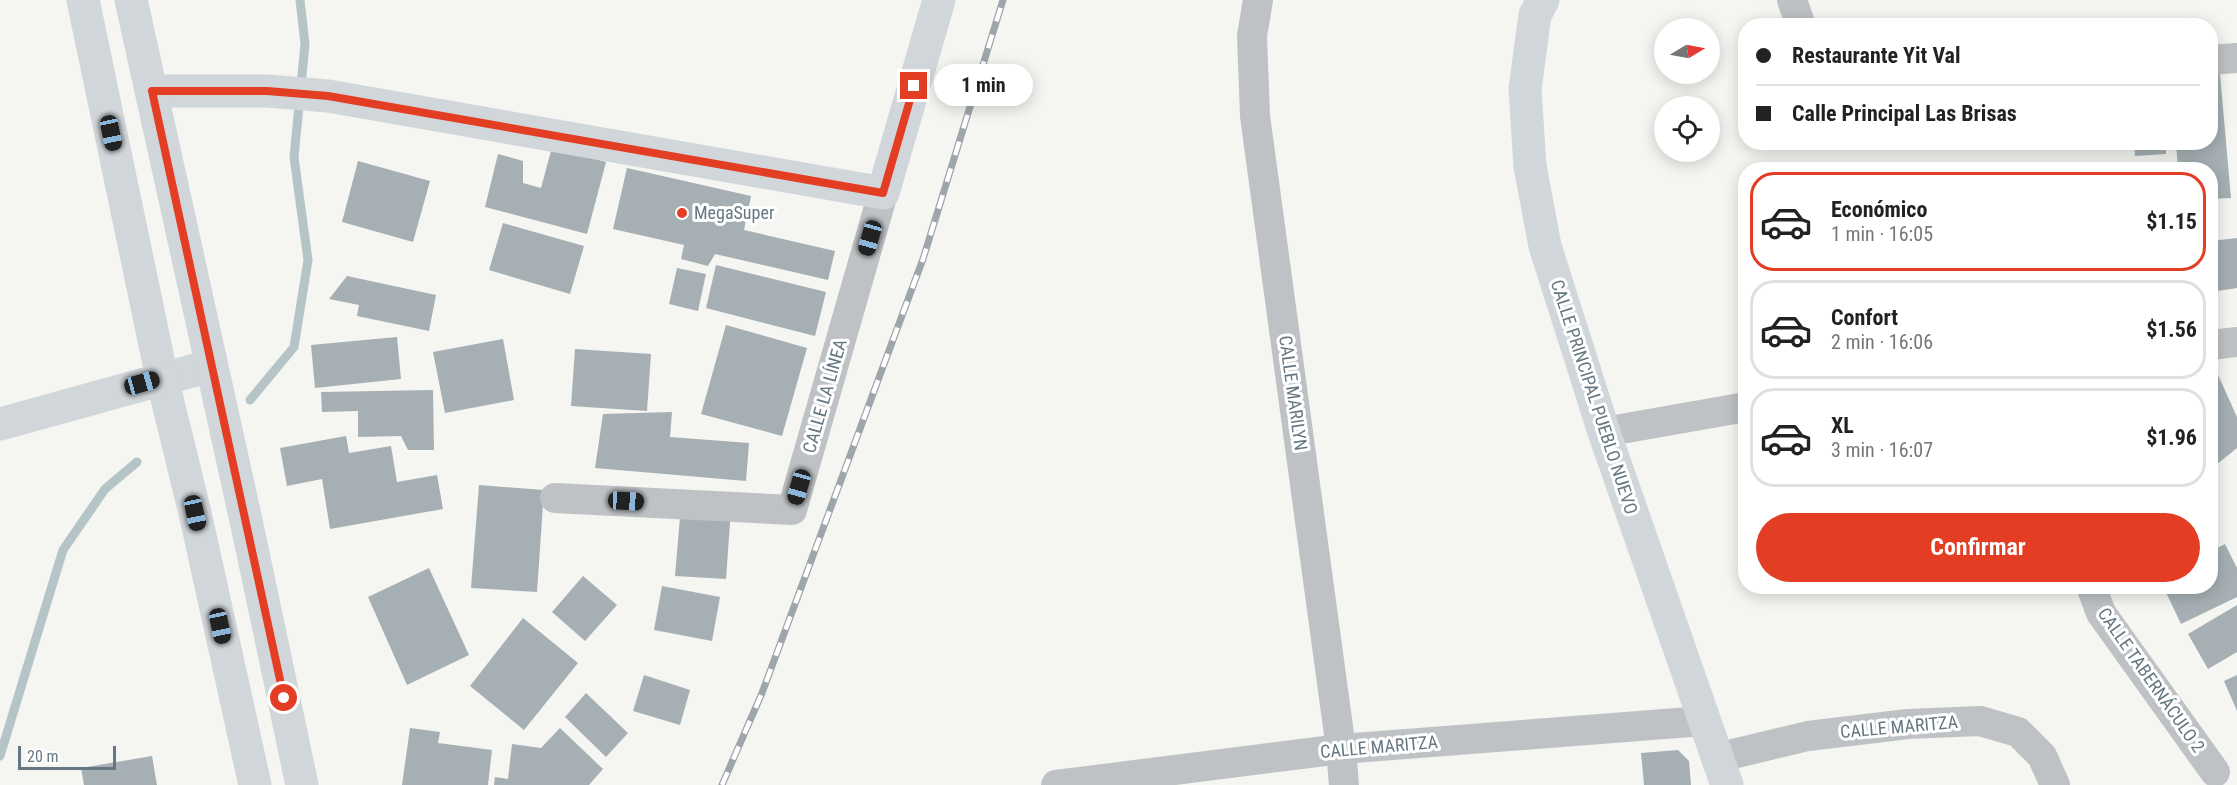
<!DOCTYPE html>
<html lang="es">
<head>
<meta charset="utf-8">
<style>
  :root { --surface:#fff; --page:#f2f2f2; --text:#222; --muted:#767676; --line:#e0e0e0; --accent:#e33e23 }
  body { margin:0; font-family:"Roboto Condensed",sans-serif; background:var(--page); color:var(--text); height:100vh; display:flex; flex-direction:column; font-size:22px; white-space:nowrap }
  * { box-sizing:border-box; margin:0 }
  p { font-size:20px; color:var(--muted) }
  .icon { flex:none; width:33px; height:33px; fill:none; stroke:currentColor; stroke-width:2; stroke-linecap:round; stroke-linejoin:round }
  .map { position:relative; flex:1; overflow:hidden }
  .details { position:absolute; left:1738px; top:162px; width:480px; height:432px; display:flex; flex-direction:column; background:var(--surface); border-radius:24px; box-shadow:0 3px 15px #0003 }
  .details>* { flex:none }
  .banner { position:absolute; left:1738px; top:18px; width:480px; height:132px; border-radius:24px; box-shadow:0 3px 15px #0003; display:grid; align-content:center; height:132px; padding:0 18px; background:var(--surface) }
  .needle { width:39px; rotate:80deg }
  .fabs { position:absolute; left:1654px; top:18px; display:grid; gap:12px }
  .fabs a { display:grid; place-items:center; width:66px; height:66px; border-radius:50%; background:var(--surface); box-shadow:0 3px 15px #0003; font-size:30px }
  .scale { position:absolute; left:18px; bottom:15px; width:98px; box-sizing:border-box; padding-left:6px; border:3px solid #647782; border-top:0; font-size:16px; line-height:21px; white-space:nowrap; color:#647782; -webkit-text-stroke:4px #fff; paint-order:stroke }
  .end { position:absolute; width:27px; height:27px; margin:-14px; border:8px solid #e33e23; background:#fff; box-shadow:0 0 0 3px #fff }
  .from { border-radius:50% }
  .bubble { position:absolute; height:42px; border-radius:21px; background:var(--surface); box-shadow:0 3px 15px #0003; font-size:20px; font-weight:700; line-height:42px; text-align:center }
  .car { position:absolute; width:18px; height:36px; margin:-18px -9px; border-radius:8px; box-shadow:0 0 4px 2px #0007; background:linear-gradient(#222 24%,#8ab4d8 0 40%,#222 0 76%,#8ab4d8 0 86%,#222 0) }
  .banner b { display:flex; align-items:center; gap:21px; height:57px; font-size:22px }
  .banner b+b { border-top:2px solid var(--line) }
  .banner i { width:15px; height:15px; background:var(--text) }
  ul { padding:10px 0 0; list-style:none }
  li { display:flex; align-items:center; gap:18px; height:99px; margin:0 12px 9px; padding:0 6px; border:3px solid var(--line); border-radius:24px }
  li div { flex:1 }
  li b { display:block; font-size:22px }
  li em { font-style:normal; font-weight:700 }
  li.selected { border-color:var(--accent) }
  li>.icon { width:54px; height:54px; stroke-width:1.5 }
  .action { display:flex; gap:12px; margin-top:auto; padding:12px 18px }
  .action a { flex:1; height:69px; border-radius:36px; background:var(--accent); color:#fff; font-size:24px; font-weight:700; line-height:69px; text-align:center }
  .map>svg:first-child { display:block }
</style>
</head>
<body>
<div class="map">
<svg width="2237" height="785" viewBox="0 0 2237 785">
  <rect width="100%" height="100%" fill="#f5f5f1"/>
  <g fill="none" stroke-linecap="round" stroke-linejoin="round">
    <path stroke="#b5c4c7" stroke-width="9" d="M250,400L294,347L308,260L294,157L305,44L300,0
      M0,756L63,550L105,489L137,462"/>
  </g>
  <path fill="#a6b0b4" d="M2220,74L2231,198L2211,199V170H2178L2176,142H2211V75Z
    M2134,142H2166V154L2135,156Z
    M552,147L606,162L587,234L485,207L498,154L523,161V183L541,188Z
    M358,161L430,181L413,242L342,222Z
    M627,168L751,196L744,230L835,251L828,280L715,254L708,266L681,259L684,245L613,229Z
    M503,223L584,246L570,294L489,270Z
    M2237,238V288L2211,292V241Z
    M716,265L826,292L815,336L706,308Z
    M677,268L706,274L698,311L669,304Z
    M347,276L436,295L429,331L357,316L359,305L329,299Z
    M726,325L807,348L782,436L701,414Z
    M397,337L401,379L315,388L311,345Z
    M503,339L514,400L445,413L433,352Z
    M575,349L651,354L647,411L571,406Z
    M2214,366L2237,417V448L2211,469V367Z
    M433,390L434,450H408L401,436L358,437V411L322,412L321,392Z
    M672,412L670,437L749,443L746,481L595,468L603,414Z
    M346,436L349,453L391,446L397,482L437,475L443,509L330,529L322,479L287,486L280,448Z
    M479,485L544,490L537,592L471,588Z
    M681,505L731,509L726,579L675,576Z
    M2225,544L2237,568V597L2181,624L2163,586H2211V551Z
    M429,568L469,655L407,685L368,597Z
    M583,576L617,605L585,641L552,612Z
    M662,586L720,597L712,641L654,630Z
    M2237,605V652L2208,669L2188,634Z
    M523,618L578,663L524,730L470,686Z
    M644,675L690,690L680,725L633,711Z
    M2237,675V711L2224,681Z
    M586,693L628,733L606,757L565,717Z
    M410,728L440,732L438,743L492,750L488,785H402Z
    M560,728L603,769L589,785H494L495,777L508,779L512,744L541,748Z
    M1678,750L1689,761L1691,785H1644L1641,753Z
    M152,756L157,785H84L81,768Z"/>
  <g fill="none" stroke-linecap="round" stroke-linejoin="round">
    <path stroke="#bec2c5" stroke-width="30" d="M1258,0L1252,36L1255,116L1341,749L1344,785
      M1792,0L1801,26
      M2211,60L2237,58
      M2211,345L2237,342
      M1604,432L1746,407
      M555,498L792,510L883,193
      M2091,586L2101,613L2215,772
      M1716,758L1808,736L1908,724L1980,721L2018,732L2042,756L2055,785
      M1056,785L1341,749L1703,721"/>
    <path stroke="#d1d6da" stroke-width="33" d="M1543,0L1535,15L1525,89L1530,166L1545,246L1604,432L1727,785
      M152,91H267L328,96L883,193L939,0
      M0,424L210,366"/>
    <path stroke="#d1d6da" stroke-width="33" d="M83,0L162,378L195,513L255,785
      M131,0L247,525L302,785"/>
    <defs>
      <path id="rail" d="M722,785L762,693L923,259L1003,0"/>
    </defs>
    <use href="#rail" stroke="#9fa6ab" stroke-width="7"/>
    <use href="#rail" stroke="#fff" stroke-width="4.5" stroke-dasharray="14" stroke-linecap="butt"/>
  </g>
  <g fill="none" stroke-linecap="round" stroke-linejoin="round">
    <path stroke="#e33e23" stroke-width="8" d="M284,698L152,91H267L328,96L883,193L914,86"/>
  </g>
  <circle fill="#e33e23" stroke="#fff" stroke-width="2" cx="682" cy="213" r="6"/>
  <g text-anchor="middle" stroke-width="6" stroke-linejoin="round" paint-order="stroke">
    <g font-size="18" fill="#647782" stroke="#fff" text-anchor="start">
      <text x="694" y="219">MegaSuper</text>
    </g>
    <g font-size="18" fill="#647782" stroke="#fff">
      <text transform="translate(1293 393) rotate(82)" y="6">CALLE MARILYN</text>
      <text transform="translate(825 396) rotate(-74)" y="6">CALLE LA LÍNEA</text>
      <text transform="translate(1594 397) rotate(72)" y="6">CALLE PRINCIPAL PUEBLO NUEVO</text>
      <text transform="translate(2151 680) rotate(55)" y="6">CALLE TABERNÁCULO 2</text>
      <text transform="translate(1899 727) rotate(-5)" y="6">CALLE MARITZA</text>
      <text transform="translate(1379 747) rotate(-5)" y="6">CALLE MARITZA</text>
    </g>
  </g>
</svg>
<div class="fabs">
<a><svg class="needle" viewBox="-14 -14 28 28"><path d="M0-13l5 13h-10z" fill="#e53935"/><path d="M0 13l5-13h-10z" fill="#767676"/></svg></a>
<a><svg class="icon" aria-label="locate" viewBox="0 0 24 24"><circle cx="12" cy="12" r="6"/><path d="M12 2v4M12 18v4M2 12h4M18 12h4"/></svg></a>
</div>
<div class="scale">20 m</div>
<i class="end from" style="left:284px;top:698px"></i>
<i class="end" style="left:914px;top:86px"></i>
<div class="bubble" style="left:934px;top:64px;width:99px">1 min</div>
<i class="car" style="left:111px;top:133px;rotate:168deg"></i>
<i class="car" style="left:870px;top:238px;rotate:196deg"></i>
<i class="car" style="left:142px;top:383px;rotate:74deg"></i>
<i class="car" style="left:799px;top:487px;rotate:196deg"></i>
<i class="car" style="left:626px;top:501px;rotate:93deg"></i>
<i class="car" style="left:195px;top:513px;rotate:168deg"></i>
<i class="car" style="left:220px;top:626px;rotate:168deg"></i>
<div class="banner">
<b><i class="from"></i>Restaurante Yit Val</b>
<b><i></i>Calle Principal Las Brisas</b>
</div>
<section class="details">
<ul>
<li class="selected"><svg class="icon" aria-label="car" viewBox="0 0 24 24"><path d="M5 17H2v-5l4-1 3-4h7l3 4 3 1v5h-3M9 17h6M6 11h13"/><circle cx="7" cy="17" r="2"/><circle cx="17" cy="17" r="2"/></svg><div><b>Económico</b><p>1 min · 16:05</p></div><em>$1.15</em></li>
<li><svg class="icon" aria-label="car" viewBox="0 0 24 24"><path d="M5 17H2v-5l4-1 3-4h7l3 4 3 1v5h-3M9 17h6M6 11h13"/><circle cx="7" cy="17" r="2"/><circle cx="17" cy="17" r="2"/></svg><div><b>Confort</b><p>2 min · 16:06</p></div><em>$1.56</em></li>
<li><svg class="icon" aria-label="car" viewBox="0 0 24 24"><path d="M5 17H2v-5l4-1 3-4h7l3 4 3 1v5h-3M9 17h6M6 11h13"/><circle cx="7" cy="17" r="2"/><circle cx="17" cy="17" r="2"/></svg><div><b>XL</b><p>3 min · 16:07</p></div><em>$1.96</em></li>
</ul>
<div class="action"><a>Confirmar</a></div>
</section>
</div>
</body>
</html>
